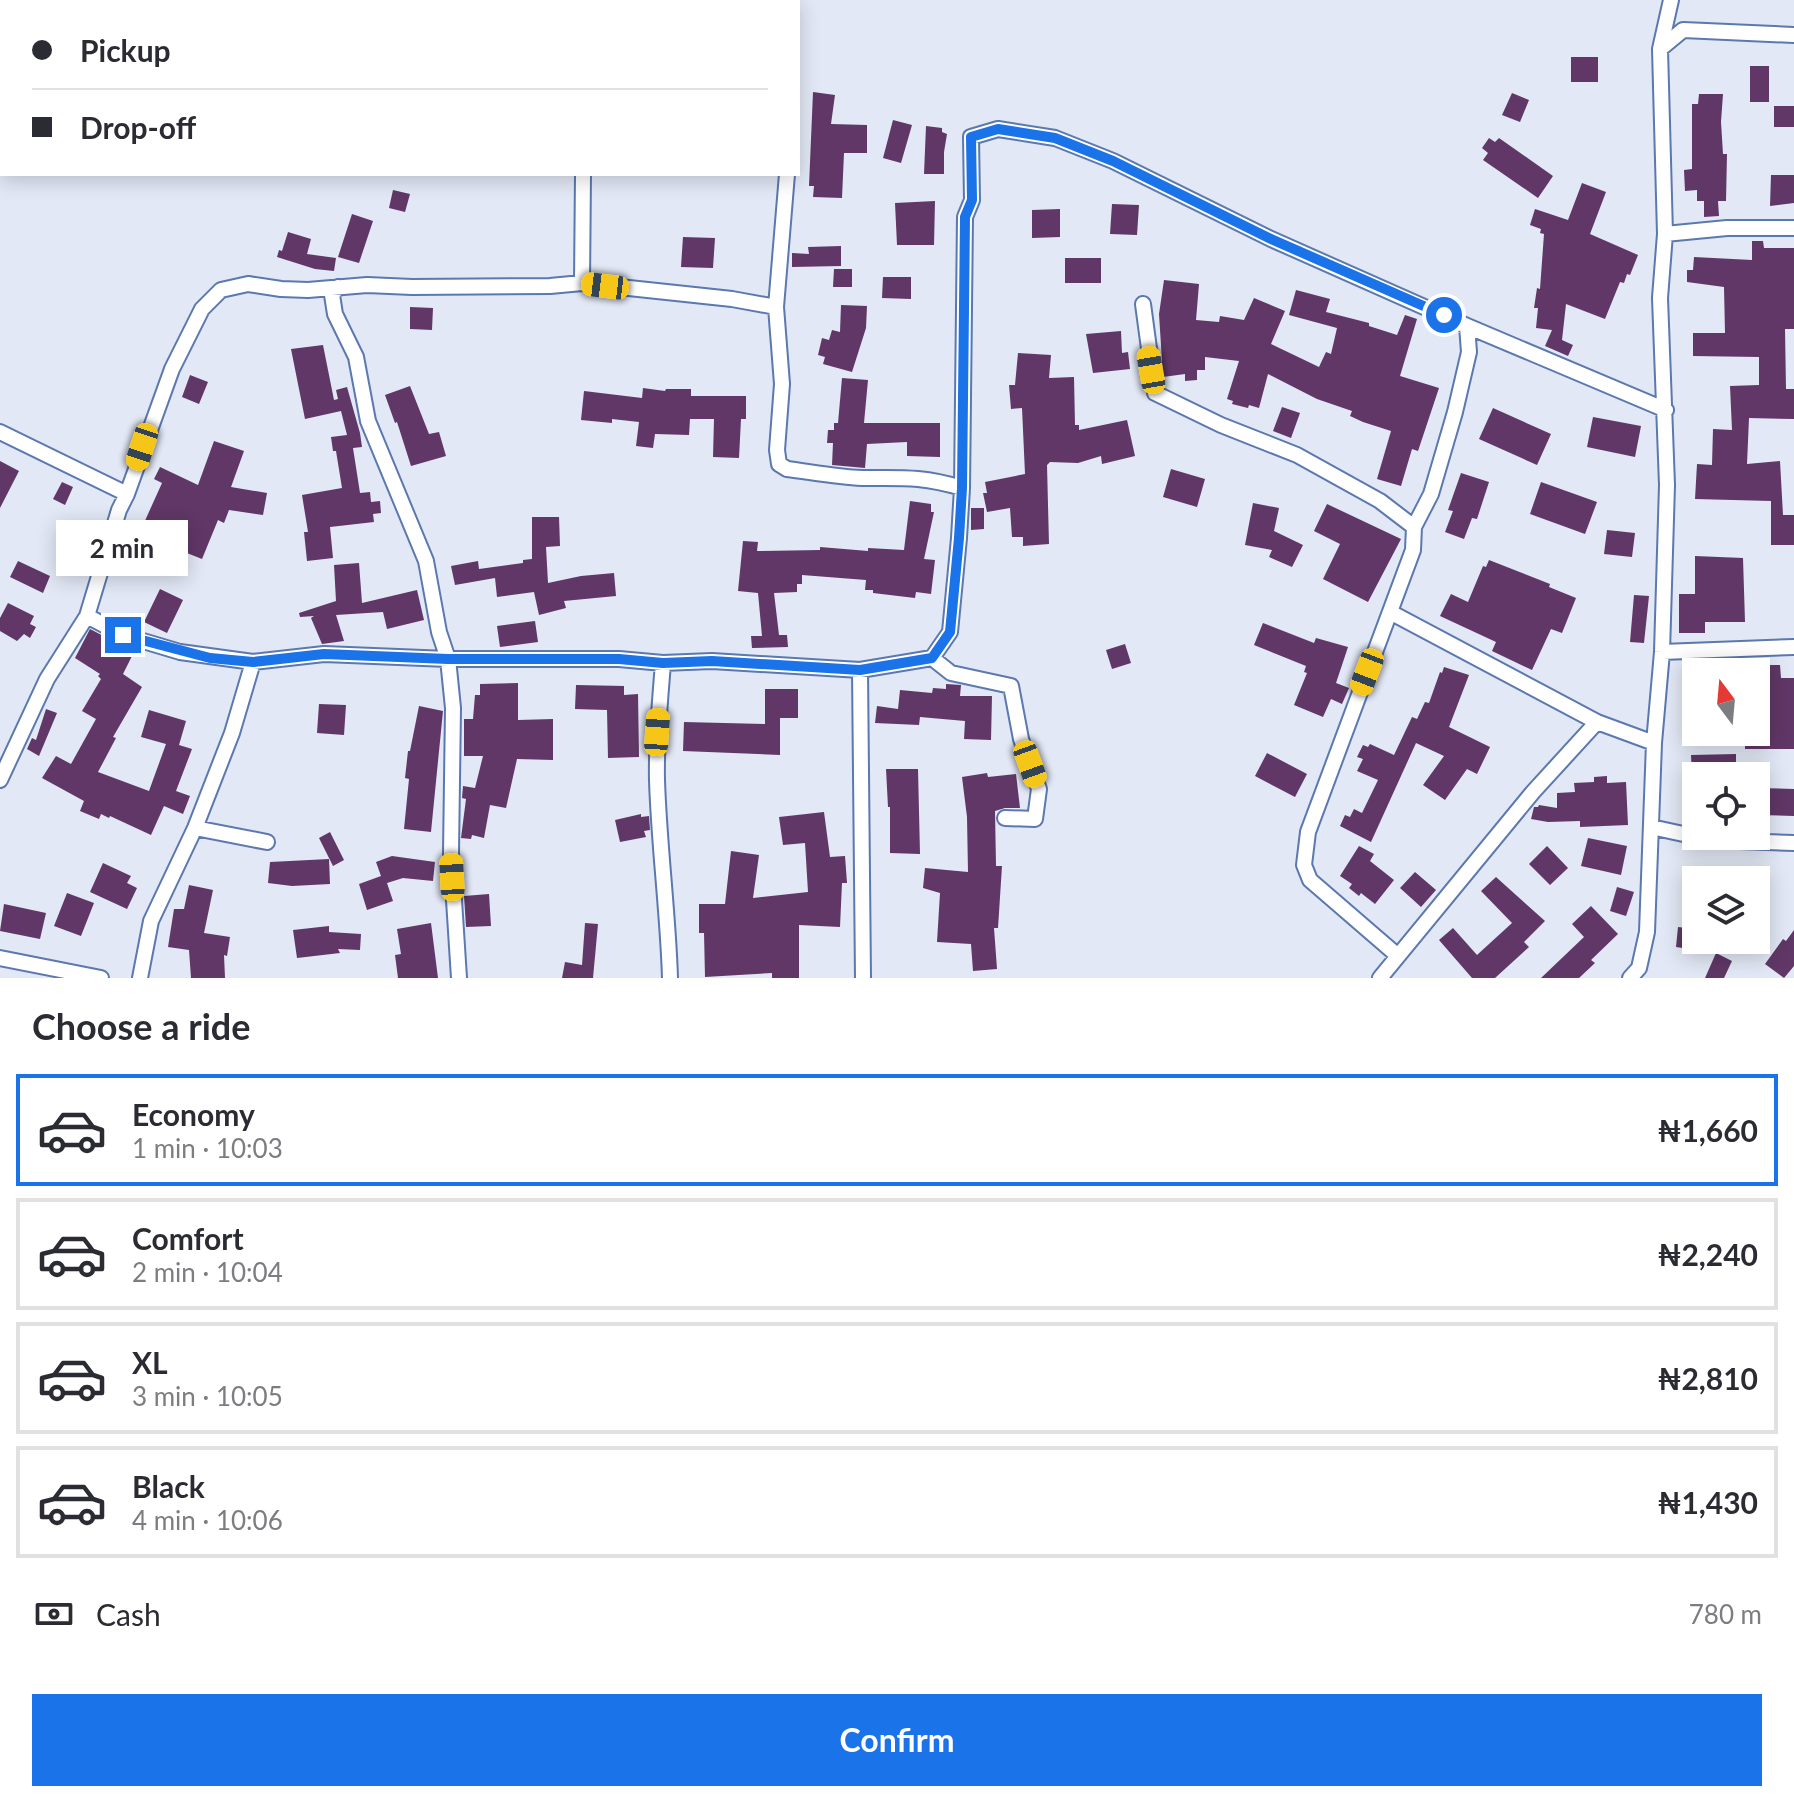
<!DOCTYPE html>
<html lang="en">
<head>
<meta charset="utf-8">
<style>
  :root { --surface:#fff; --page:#f2f2f3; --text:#2b2b33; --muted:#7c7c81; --line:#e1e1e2; --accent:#1a73e8 }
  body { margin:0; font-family:Lato,sans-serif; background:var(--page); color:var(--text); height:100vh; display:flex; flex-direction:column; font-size:30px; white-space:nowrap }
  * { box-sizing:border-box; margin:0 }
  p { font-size:26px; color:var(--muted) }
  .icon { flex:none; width:44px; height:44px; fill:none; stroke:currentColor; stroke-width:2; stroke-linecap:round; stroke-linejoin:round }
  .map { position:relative; height:978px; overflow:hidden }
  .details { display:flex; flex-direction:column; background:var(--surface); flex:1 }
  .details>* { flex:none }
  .banner { position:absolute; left:0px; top:0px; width:800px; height:176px; box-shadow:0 4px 20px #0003; display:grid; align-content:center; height:176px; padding:0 32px; background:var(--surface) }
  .needle { width:52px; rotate:344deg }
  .tools { position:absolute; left:1682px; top:658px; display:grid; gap:16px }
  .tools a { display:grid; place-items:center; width:88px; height:88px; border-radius:0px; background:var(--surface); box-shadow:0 4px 20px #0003; font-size:40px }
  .end { position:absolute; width:36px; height:36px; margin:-18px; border:10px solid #1a73e8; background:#fff; box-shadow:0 0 0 4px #fff }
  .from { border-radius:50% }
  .bubble { position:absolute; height:56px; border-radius:0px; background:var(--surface); box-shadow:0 4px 20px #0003; font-size:26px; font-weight:700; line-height:56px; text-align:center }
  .car { position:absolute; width:24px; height:48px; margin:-24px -12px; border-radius:10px; box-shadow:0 0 6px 2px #0007; background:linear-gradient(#f5c518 24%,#345 0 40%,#f5c518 0 76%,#345 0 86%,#f5c518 0) }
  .banner b { display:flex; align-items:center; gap:28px; height:76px; font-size:30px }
  .banner b+b { border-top:2px solid var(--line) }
  .banner i { width:20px; height:20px; background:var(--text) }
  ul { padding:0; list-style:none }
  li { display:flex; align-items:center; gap:24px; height:112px; margin:0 16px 12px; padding:0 16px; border:4px solid var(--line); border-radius:0px }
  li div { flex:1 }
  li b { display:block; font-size:30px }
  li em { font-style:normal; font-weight:700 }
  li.on { border-color:var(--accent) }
  li>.icon { width:72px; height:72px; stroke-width:1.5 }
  h2 { padding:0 32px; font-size:36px; line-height:96px }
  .pay { display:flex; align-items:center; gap:20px; height:88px; padding:0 32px; font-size:30px }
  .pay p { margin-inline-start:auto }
  .action { display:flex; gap:16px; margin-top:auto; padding:16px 32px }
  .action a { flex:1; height:92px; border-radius:0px; background:var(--accent); color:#fff; font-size:32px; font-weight:700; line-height:92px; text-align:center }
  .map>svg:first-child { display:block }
</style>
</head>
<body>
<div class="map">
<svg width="1794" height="978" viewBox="0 0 1794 978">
  <rect width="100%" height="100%" fill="#e2e8f5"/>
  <path fill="#603766" d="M1571,57H1598V82H1571Z
    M1750,66H1769V102H1750Z
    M813,92L835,95L831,124L867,125V153H844L842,198L813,197L814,186H809Z
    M1512,93L1529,100L1520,122L1502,115Z
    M1699,94H1723L1721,122L1723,154H1727L1726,201H1718L1719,216L1704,217V201H1697V190L1685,191L1684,170L1692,169V104H1698Z
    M1774,106H1794V127H1774Z
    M893,120L912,125L901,163L883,158Z
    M926,126L942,128V132L947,134L944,152V174H924Z
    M1489,138L1495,142L1499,138L1553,176L1538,198L1483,160L1488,153L1482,148Z
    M1771,175H1794V203L1770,206Z
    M1582,183L1606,192L1590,234L1638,255L1630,275L1627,274L1624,283L1620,282L1605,319L1566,304L1562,340L1573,345L1568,356L1545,346L1552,330L1536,328L1538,308H1534L1537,288L1540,289L1544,234L1540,233L1541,229L1530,225L1535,209L1568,220Z
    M393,190L410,194L405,212L389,208Z
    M935,201L934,245H897L895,203Z
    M1112,204L1139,205L1137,235L1110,234Z
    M1060,209V237L1032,238V210Z
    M352,214L373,221L359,263L338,257Z
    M288,232L311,239L307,254L336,258L334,271L315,269L277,257L279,250L282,251Z
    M683,237L715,238L713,268L681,267Z
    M1752,241H1763L1764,248H1794V329H1785L1786,389H1794V419L1749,418L1747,464L1780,461L1783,515H1794V545H1771V501L1695,499L1697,464L1712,465L1713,429L1732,430L1730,386L1759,385V357L1693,356V333H1725L1724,287L1687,282V270H1693L1694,257L1752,260Z
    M841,246V266L792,267V253L809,254L808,247Z
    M1065,258H1101V283H1065Z
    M834,269H852V287H833Z
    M883,277H911V299L882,298Z
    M1164,280L1199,284L1196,320L1219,322L1220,316L1244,320L1254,298L1285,311L1271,344L1319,367L1326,352L1331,354L1337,328L1289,315L1296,290L1330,299L1326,312L1369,323V326L1397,335L1405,315L1417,319L1400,376L1439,388L1418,451L1412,449L1401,486L1377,479L1391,431L1363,422L1350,416L1352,411L1317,399L1268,374L1259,408L1249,405L1248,408L1232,404L1233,401L1227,399L1239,361L1205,357V370H1197V380L1185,381V374L1163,377L1159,314Z
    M841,305L867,306L866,328L852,372L823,364L825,357L818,355L822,338L829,340L832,330L840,332Z
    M410,307L433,308L432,330L410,329Z
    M1121,331L1122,353L1128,352L1130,369L1093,373L1086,334Z
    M323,345L334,400L338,399L336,390L347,387L360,433L362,447L353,448L360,493L370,492L371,502L380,501L381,513L373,514L374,522L330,527L333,558L307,561L304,532H308L302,495L342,488L336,451H333L331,437L347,435L341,411L305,419L291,349Z
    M1018,353L1051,355L1049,378L1074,377L1075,425H1079V430L1127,420L1135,456L1102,464L1101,456L1078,463L1050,462L1047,465L1049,544L1023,546V537H1012L1010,508L987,512L983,493H987L985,482L1025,474L1022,408L1011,409L1009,385H1015Z
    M190,375L208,382L199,404L182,397Z
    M842,378L868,380L864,423H940V457L907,456V442L867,444L865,468L832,465L833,443H827L828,430H834V423H838Z
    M410,386L429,434L439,432L446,456L411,466L397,422L395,423L385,395Z
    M643,388L665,391L666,389H691V396H746V419H741L739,458L713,457L714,419H690L689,435L655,434L653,448L636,446L639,422L612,419V423L581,420L584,391L642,398Z
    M1282,407L1300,413L1291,438L1273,431Z
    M1493,408L1551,434L1537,465L1479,439Z
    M1593,417L1641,426L1635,457L1587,447Z
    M214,441L244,451L231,487L267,493L263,515L229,510L224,523L218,520L202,559L139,534L162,483L154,479L160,467L198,485Z
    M0,461L19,471L0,508Z
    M1171,469L1205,479L1197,507L1163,497Z
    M1461,473L1489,482L1477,519L1472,518L1464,539L1445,532L1453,511L1448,510Z
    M62,482L73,487L65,505L53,499Z
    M1541,482L1597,502L1585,534L1530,514Z
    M910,501L931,504V512H934L924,559L935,560L931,594L916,592L915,598L873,593V590H865L866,580L802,575V584H797V592L774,593L779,635H787L788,647L752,648L751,636H762L758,593L738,591L743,541L758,542L757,551L820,550V547L868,551V548L904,550Z
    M1253,503L1279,508L1274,531L1303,545L1292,567L1269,557L1272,550L1245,545Z
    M1327,504L1401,539L1368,602L1323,579L1340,544L1314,531Z
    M971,508H984V529L971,530Z
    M532,517H559L560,546L546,547L548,583L581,576L614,573L616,596L564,601L566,608L539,615L534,592L497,597L495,578L455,585L451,566L478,561L479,569L523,563V560L532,559Z
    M1607,530L1635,533L1632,557L1604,554Z
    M1695,556L1743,558L1745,622H1705V633H1679V594H1695Z
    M1489,560L1550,584L1549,587L1576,598L1562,633L1551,629L1532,670L1492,651L1496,642L1440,616L1451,594L1468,602L1483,566L1486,567Z
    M18,561L50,576L43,593L10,577Z
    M359,563L362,603L417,590L424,620L387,629L383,612L336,615L344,641L322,644L311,618L314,616L300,617L299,613L336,601L334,565Z
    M160,589L183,600L167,633L144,622Z
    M1634,595L1649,596L1644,643L1630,642Z
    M8,603L34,616L30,624L36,627L30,638L24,634L17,641L0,631V618Z
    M535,621L538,642L500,647L497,626Z
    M1263,623L1314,643L1316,638L1348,647L1336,683L1349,688L1342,704L1331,699L1323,717L1294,705L1307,673L1304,672L1306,666L1254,645Z
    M90,629L134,652L123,674L142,687L113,737L116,738L98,772L149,791L166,744L141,737L149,710L186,721L179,745L192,749L176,791L190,796L183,814L164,806L151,835L110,816L109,818L101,814L99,819L80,811L84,801L42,778L56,756L71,764L96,719L82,711L101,679L98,676L100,674L75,658Z
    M1125,644L1131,663L1112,669L1106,650Z
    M1767,665H1780L1781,678H1794V749H1745V732H1756V691L1768,692Z
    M1444,667L1469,675L1449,727L1490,747L1477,774L1467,769L1445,800L1423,785L1444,756L1416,743L1371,842L1340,826L1345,815L1350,817L1354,809L1362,813L1378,780L1357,771L1363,759L1357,757L1363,745L1368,747L1370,744L1394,755L1412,717L1417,719L1425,702L1429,703L1440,672L1442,673Z
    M518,683V720L553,719V760L517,759L506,808L490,805L484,838L472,835L471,839L461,838L466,799L462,798L463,786L475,788L483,756H464V719H473L475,695H480V684Z
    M946,684L961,685L960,696H992L991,740L964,739L965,721L920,717L919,725L875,723L877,706L898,709L900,690L932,693L933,688L946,689Z
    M576,685L624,686V695L638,694L639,757L608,758L607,710L575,709Z
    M765,689H798V718H780V755L683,751L684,722L765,724Z
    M319,704L346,705L344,735L317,733Z
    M419,706L443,711L431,832L404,829L409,779L405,778L408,751H410Z
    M46,709L57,713L39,756L27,749L32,738L36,740Z
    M1267,753L1307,774L1295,797L1255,776Z
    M1736,754V776H1692L1691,755Z
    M886,769H918L920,854L890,853V807H888Z
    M987,773L988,777L1016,774L1020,808H1005L995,811L996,866H1002L998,928H994L997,969L973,971L971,944L937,942L940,893L923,888L925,868L968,872L967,817L962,777Z
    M1607,776V783L1626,782L1628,825L1580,827V821L1548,822L1531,819L1534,807H1538L1539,805L1557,808V793L1575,792L1574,783L1594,782V777Z
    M1757,788L1794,789V816L1757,815Z
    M824,812L830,857L845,856L847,883H842L840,927L799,925V978H772V973L705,977L704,933H699V904H725L731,851L759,855L753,898L808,892L805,843L783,845L779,817Z
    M641,814V817L649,816L650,830L644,831L646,837L620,842L615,820Z
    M330,832L344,860L333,866L319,838Z
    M1588,838L1627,846L1621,875L1581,866Z
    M1359,846L1374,854L1370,861L1394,880L1375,904L1361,893L1359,896L1349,888L1352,884L1340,876Z
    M1547,846L1568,868L1550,885L1529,864Z
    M392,856L435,862L433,881L403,878L387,883L393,901L367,910L359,884L381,876L376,862Z
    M329,859L330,884L292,886L268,883L270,862Z
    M103,863L131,876L127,883L137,888L127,909L90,892Z
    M1415,872L1436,890L1421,907L1400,888Z
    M1496,877L1545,921L1524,942L1529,947L1495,978H1472L1439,940L1453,928L1477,955L1512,923L1481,891Z
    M189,885L213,890L204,933L230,937L227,956L224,955L225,978H191L189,950L168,947L174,909H184Z
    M1617,887L1634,892L1626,916L1610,911Z
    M67,893L94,903L81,936L54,926Z
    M489,894L491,926L466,927L464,896Z
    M4,904L46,913L40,939L0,931Z
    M1591,906L1618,934L1591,960L1595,963L1579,978H1541L1584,937L1572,924Z
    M431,923L438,978H398L395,955L401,954L397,929Z
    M585,923L598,924L593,978H562L565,962L582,965Z
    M329,926V932L361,934L360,950L338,949L340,953L297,958L293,930Z
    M1678,927L1696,929V950L1676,947Z
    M1794,930V966L1784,978L1765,964L1783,939L1786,941Z
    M1716,953L1732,961L1724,978H1705Z"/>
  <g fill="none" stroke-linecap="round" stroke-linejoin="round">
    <defs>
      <path id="street" d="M1660,49L1683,30L1794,35
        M787,174L776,307L782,384L777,450L779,464L787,469C811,472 837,477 862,478C902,478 922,476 962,488
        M1665,234L1727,228H1794
        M582,283L583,174
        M338,287L332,295L335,314L356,357L368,421L426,561L439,632L448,659L453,708L451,853L459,978
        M1143,304L1155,393L1221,425L1297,455L1380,501L1414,527
        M0,432L127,494L119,510L87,616L47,679L0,780
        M127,494L172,369L202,309L221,290L248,284L281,289L308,290L367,285L412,287L550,286L582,283L732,299L776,307
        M1390,612L1597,722L1654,743
        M87,616L123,635L180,652L253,662L324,654L448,659H619L663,663L712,661L860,670L932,658L950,632L959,538L962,488L965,217L972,200L971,137L998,129L1055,138L1113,161L1271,239L1467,326L1666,410
        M1662,652L1794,647
        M932,658L951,673L1011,686L1021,739L1039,789L1035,819L1005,818
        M663,663C660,702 656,741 657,780C659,846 668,912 670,978
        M860,670L863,978
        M1651,827L1711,840L1794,843
        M195,828L267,842
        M1398,956L1310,880L1304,865L1308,832L1413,550L1414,527L1431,494L1455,412L1469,352L1467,326
        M0,958L101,978
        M140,978L151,921L195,828L232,733L253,662
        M1380,978L1533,792L1597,722
        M1630,978L1639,968L1647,932L1654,743L1662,652L1667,485L1660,298L1665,234L1660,49L1671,0"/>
    </defs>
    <use href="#street" stroke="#5b78af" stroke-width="18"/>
    <use href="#street" stroke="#fff" stroke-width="14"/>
  </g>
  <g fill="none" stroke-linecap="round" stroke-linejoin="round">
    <path stroke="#1a73e8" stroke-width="10" d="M123,635L210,658L253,662L324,654L448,659H619L663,663L712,661L860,670L932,658L950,632L959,538L962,488L965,217L972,200L971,137L998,129L1055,138L1113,161L1271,239L1444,315"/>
  </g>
</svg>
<div class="tools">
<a><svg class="needle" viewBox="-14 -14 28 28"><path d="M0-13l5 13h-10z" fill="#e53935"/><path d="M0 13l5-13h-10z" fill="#7c7c81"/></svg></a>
<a><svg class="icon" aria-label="locate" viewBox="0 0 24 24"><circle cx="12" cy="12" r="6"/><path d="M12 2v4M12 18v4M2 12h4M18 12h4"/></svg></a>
<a><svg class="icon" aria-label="layers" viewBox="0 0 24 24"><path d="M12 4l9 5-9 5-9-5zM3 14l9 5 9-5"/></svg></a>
</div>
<i class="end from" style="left:1444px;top:315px"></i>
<i class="end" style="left:123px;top:635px"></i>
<div class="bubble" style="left:56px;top:520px;width:132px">2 min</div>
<i class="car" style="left:605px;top:286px;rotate:277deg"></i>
<i class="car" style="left:1151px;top:370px;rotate:350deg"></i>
<i class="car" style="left:142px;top:447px;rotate:198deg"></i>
<i class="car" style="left:1367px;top:672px;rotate:201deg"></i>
<i class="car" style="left:657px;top:732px;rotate:4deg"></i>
<i class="car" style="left:1030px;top:764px;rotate:160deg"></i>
<i class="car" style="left:452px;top:877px;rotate:357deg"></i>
<div class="banner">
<b><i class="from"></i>Pickup</b>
<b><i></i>Drop-off</b>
</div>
</div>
<section class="details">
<h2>Choose a ride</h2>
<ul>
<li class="on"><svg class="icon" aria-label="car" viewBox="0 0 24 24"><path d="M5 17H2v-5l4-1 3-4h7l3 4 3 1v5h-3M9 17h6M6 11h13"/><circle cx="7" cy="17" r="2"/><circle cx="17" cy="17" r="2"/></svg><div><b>Economy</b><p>1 min · 10:03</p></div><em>₦1,660</em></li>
<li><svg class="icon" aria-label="car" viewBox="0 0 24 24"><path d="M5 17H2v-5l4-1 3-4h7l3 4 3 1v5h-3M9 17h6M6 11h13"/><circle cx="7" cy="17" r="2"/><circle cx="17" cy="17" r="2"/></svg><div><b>Comfort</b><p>2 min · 10:04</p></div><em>₦2,240</em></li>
<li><svg class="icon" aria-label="car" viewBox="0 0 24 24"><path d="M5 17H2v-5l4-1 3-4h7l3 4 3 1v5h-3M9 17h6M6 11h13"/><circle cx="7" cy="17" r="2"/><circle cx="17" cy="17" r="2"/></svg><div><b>XL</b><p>3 min · 10:05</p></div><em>₦2,810</em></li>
<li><svg class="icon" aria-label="car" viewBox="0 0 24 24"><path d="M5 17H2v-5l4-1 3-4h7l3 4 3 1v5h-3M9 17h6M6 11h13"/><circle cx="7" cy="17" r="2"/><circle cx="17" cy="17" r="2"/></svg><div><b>Black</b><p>4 min · 10:06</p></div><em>₦1,430</em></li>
</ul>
<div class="pay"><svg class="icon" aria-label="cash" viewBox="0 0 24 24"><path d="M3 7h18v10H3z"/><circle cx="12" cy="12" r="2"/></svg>Cash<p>780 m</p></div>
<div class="action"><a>Confirm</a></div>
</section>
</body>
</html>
